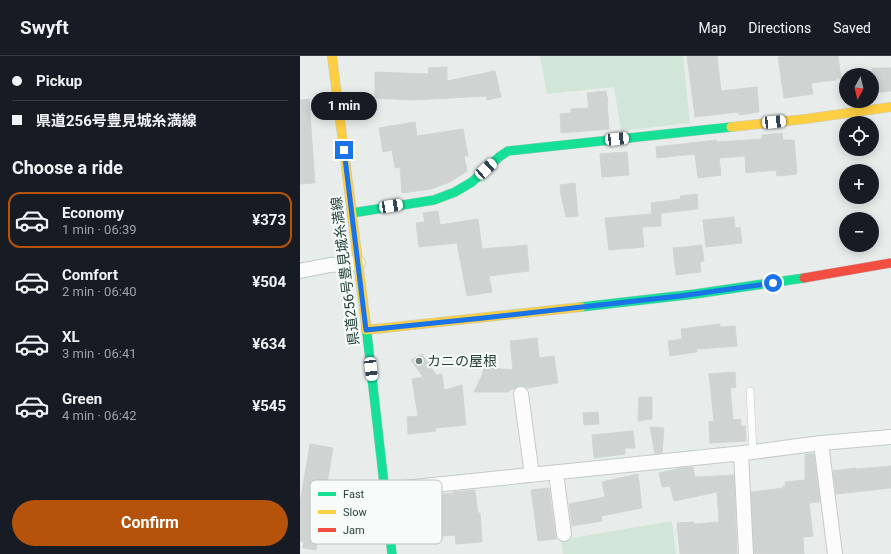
<!DOCTYPE html>
<html lang="en">
<head>
<meta charset="utf-8">
<style>
  :root { --surface:#171b24; --page:#20242c; --text:#f1f3f6; --muted:#9ea1a6; --line:#363941; --accent:#b45309 }
  body { margin:0; font-family:Roboto,"Noto Sans JP",sans-serif; background:var(--page); color:var(--text); height:100vh; display:flex; flex-direction:column; font-size:15px; white-space:nowrap }
  * { box-sizing:border-box; margin:0 }
  p { font-size:13px; color:var(--muted) }
  .icon { flex:none; width:22px; height:22px; fill:none; stroke:currentColor; stroke-width:2; stroke-linecap:round; stroke-linejoin:round }
  .map { position:relative; flex:1; overflow:hidden }
  .drawer { display:flex; flex-direction:column; background:var(--surface); width:300px }
  .drawer>* { flex:none }
  .hud { display:grid; align-content:center; height:88px; padding:0 12px; background:var(--surface) }
  .needle { width:26px; rotate:187deg }
  .controls { position:absolute; left:539px; top:12px; display:grid; gap:8px }
  .controls a { display:grid; place-items:center; width:40px; height:40px; border-radius:50%; background:var(--surface); box-shadow:0 2px 10px #0003; font-size:20px }
  .end { position:absolute; width:18px; height:18px; margin:-9px; border:5px solid #1a73e8; background:#fff; box-shadow:0 0 0 2px #fff }
  .from { border-radius:50% }
  .bubble { position:absolute; height:28px; border-radius:14px; background:var(--surface); box-shadow:0 2px 10px #0003; font-size:13px; font-weight:700; line-height:28px; text-align:center }
  .car { position:absolute; width:12px; height:24px; margin:-12px -6px; border-radius:5px; box-shadow:0 0 3px 1px #0007; background:linear-gradient(#fff 24%,#345 0 40%,#fff 0 76%,#345 0 86%,#fff 0) }
  .hud b { display:flex; align-items:center; gap:14px; height:38px; font-size:15px }
  .hud b+b { border-top:1px solid var(--line) }
  .hud i { width:10px; height:10px; background:var(--text) }
  ul { padding:0; list-style:none }
  li { display:flex; align-items:center; gap:12px; height:56px; margin:0 8px 6px; padding:0 4px; border:2px solid transparent; border-radius:12px }
  li div { flex:1 }
  li b { display:block; font-size:15px }
  li em { font-style:normal; font-weight:700 }
  li.current { border-color:var(--accent) }
  li>.icon { width:36px; height:36px; stroke-width:1.5 }
  h2 { padding:0 12px; font-size:18px; line-height:48px }
  .cta { display:flex; gap:8px; margin-top:auto; padding:8px 12px }
  .cta a { flex:1; height:46px; border-radius:24px; background:var(--accent); color:#fff; font-size:16px; font-weight:700; line-height:46px; text-align:center }
  header { display:flex; align-items:center; gap:24px; box-sizing:border-box; height:56px; padding:0 20px; background:var(--surface); border-bottom:1px solid var(--line) }
  header strong { font-size:19px }
  nav { display:flex; gap:22px; margin-inline-start:auto; font-size:14px }
  main { display:flex; flex:1; min-height:0 }
  .map>svg:first-child { display:block }
</style>
</head>
<body>
<header>
<strong>Swyft</strong>
<nav><a>Map</a><a>Directions</a><a>Saved</a></nav>
</header>
<main>
<section class="drawer">
<div class="hud">
<b><i class="from"></i>Pickup</b>
<b><i></i>県道256号豊見城糸満線</b>
</div>
<h2>Choose a ride</h2>
<ul>
<li class="current"><svg class="icon" aria-label="car" viewBox="0 0 24 24"><path d="M5 17H2v-5l4-1 3-4h7l3 4 3 1v5h-3M9 17h6M6 11h13"/><circle cx="7" cy="17" r="2"/><circle cx="17" cy="17" r="2"/></svg><div><b>Economy</b><p>1 min · 06:39</p></div><em>¥373</em></li>
<li><svg class="icon" aria-label="car" viewBox="0 0 24 24"><path d="M5 17H2v-5l4-1 3-4h7l3 4 3 1v5h-3M9 17h6M6 11h13"/><circle cx="7" cy="17" r="2"/><circle cx="17" cy="17" r="2"/></svg><div><b>Comfort</b><p>2 min · 06:40</p></div><em>¥504</em></li>
<li><svg class="icon" aria-label="car" viewBox="0 0 24 24"><path d="M5 17H2v-5l4-1 3-4h7l3 4 3 1v5h-3M9 17h6M6 11h13"/><circle cx="7" cy="17" r="2"/><circle cx="17" cy="17" r="2"/></svg><div><b>XL</b><p>3 min · 06:41</p></div><em>¥634</em></li>
<li><svg class="icon" aria-label="car" viewBox="0 0 24 24"><path d="M5 17H2v-5l4-1 3-4h7l3 4 3 1v5h-3M9 17h6M6 11h13"/><circle cx="7" cy="17" r="2"/><circle cx="17" cy="17" r="2"/></svg><div><b>Green</b><p>4 min · 06:42</p></div><em>¥545</em></li>
</ul>
<div class="cta"><a>Confirm</a></div>
</section>
<div class="map">
<svg width="591" height="498" viewBox="0 0 591 498">
  <rect width="100%" height="100%" fill="#e8edeb"/>
  <path fill="#d1e6d8" d="M240,0H383L390,67L321,75L314,31L247,38Z
    M372,465L376,498H263L261,484Z"/>
  <path fill="#cfd4d2" stroke="#d1d6d4" d="M387,0H417L421,35L457,31L459,56L439,59V56L395,61Z
    M486,0H538L541,22H535L536,24L511,27L513,38L484,42L478,1Z
    M147,11V25L195,15L201,41L187,44V40L113,44L75,42V16L129,18L128,12Z
    M572,12H591V35L572,37Z
    M306,35L308,46L307,47L309,73L261,77L260,58L271,57V53L289,52L287,37Z
    M9,43L15,127L0,128V44Z
    M115,66L117,80L163,73L168,100H164L167,115L150,126L131,133L102,137L100,111L95,112L92,94L83,96L79,72Z
    M482,77L483,84H494L497,118L477,120L476,114L446,117L445,100L419,102L421,119L398,122L395,98L357,102L356,91L416,84L417,86L462,83V79Z
    M327,96L329,119L302,121L300,98Z
    M275,127L278,160L266,161L261,139L260,129Z
    M397,138L398,153L361,157V170L342,171L344,191L309,194L305,162L352,158L351,147L381,143L380,140Z
    M138,155L140,169L178,163L182,193L227,189L229,215L189,220L192,236L167,240L157,187L119,191L116,167L125,166L123,157Z
    M434,161L435,172L440,171L442,187L406,191L403,164Z
    M402,189L404,205L400,206L401,216L376,219L373,192Z
    M420,268V271L435,270L437,290L397,293V296L370,300L368,285L382,283L381,273Z
    M237,282L239,302L254,300L258,327L226,332L224,330H219L214,333L209,334V336H174L183,317V311L213,314L210,285Z
    M122,298L136,319L142,318L144,334L162,329L166,369L135,372L136,375L108,378L107,361L118,360L112,323L123,321L111,304Z
    M435,316L436,331L430,332L433,364L441,363V370H445L446,385L410,387L409,366L414,365L409,318Z
    M339,341H352V363L338,365Z
    M298,356L299,368L284,369L283,357Z
    M350,371L364,372L362,397L355,398Z
    M333,375L335,392H325V398L294,402L292,379Z
    M10,388L33,392L16,494L3,492L4,486L0,485V447Z
    M505,398H514L520,446L509,447L513,480L503,481L504,498H454L451,436L483,432V430H486L485,426L505,424Z
    M591,410V432L536,438L533,415L556,412V413Z
    M393,411L395,421L434,419L437,498H380L377,467L394,466V468L419,466L417,436L374,445L370,430L362,431L359,417L381,412Z
    M338,418L342,452L301,460L302,465L272,470L269,448L305,441L302,426Z
    M249,432L256,483L238,485L231,434Z
    M175,434L178,457H180L182,486L156,488L155,479L128,481L125,446L126,445V442L135,441V439L153,437V436Z"/>
  <g fill="none" stroke-linecap="round" stroke-linejoin="round">
    <defs>
      <path id="lane" d="M450,335L453,396"/>
      <path id="street" d="M0,215L30,209L58,207
        M221,338L232,419
        M521,387L535,498
        M441,397L446,498
        M256,417L264,478
        M85,434L453,396L521,387L591,381"/>
      <path id="fast" d="M52,157L134,144L155,136L172,126L199,101L208,95L431,71
        M281,251L395,238L504,222
        M66,269L92,498"/>
      <path id="slow" d="M32,0L66,269
        M431,71L505,63L591,51
        M66,274L281,251"/>
      <path id="jam" d="M504,222L591,207"/>
    </defs>
    <use href="#lane" stroke="#c5cac8" stroke-width="8"/>
    <use href="#street" stroke="#c5cac8" stroke-width="16"/>
    <use href="#fast" stroke="#c3cbc8" stroke-width="10"/>
    <use href="#slow" stroke="#c3cbc8" stroke-width="10"/>
    <use href="#jam" stroke="#c3cbc8" stroke-width="10"/>
    <use href="#lane" stroke="#fcfcfc" stroke-width="7"/>
    <use href="#street" stroke="#fcfcfc" stroke-width="14"/>
    <use href="#fast" stroke="#16e098" stroke-width="9"/>
    <use href="#slow" stroke="#ffcf43" stroke-width="9"/>
    <use href="#jam" stroke="#f24e42" stroke-width="9"/>
  </g>
  <g fill="none" stroke-linecap="round" stroke-linejoin="round">
    <path stroke="#1a73e8" stroke-width="5" d="M44,94L66,274L183,262L380,240L473,227"/>
  </g>
  <circle fill="#697e78" stroke="#f7fbf9" stroke-width="1.5" cx="119" cy="305" r="4"/>
  <g text-anchor="middle" stroke-width="4" stroke-linejoin="round" paint-order="stroke">
    <g font-size="14" fill="#24423a" stroke="#f7fbf9">
      <text transform="translate(45 215) rotate(-97)" y="5">県道256号豊見城糸満線</text>
    </g>
    <g font-size="14" fill="#24423a" stroke="#f7fbf9" text-anchor="start">
      <text x="127" y="310">カニの屋根</text>
    </g>
  </g>
  <rect x="10" y="424" width="132" height="64" rx="6" fill="#f7fbf9" stroke="#b8c4c0" stroke-width="1"/>
  <rect x="18" y="436" width="18" height="4" fill="#16e098"/>
  <rect x="18" y="454" width="18" height="4" fill="#ffcf43"/>
  <rect x="18" y="472" width="18" height="4" fill="#f24e42"/>
  <g font-size="11" fill="#24423a">
    <text x="43" y="442">Fast</text>
    <text x="43" y="460">Slow</text>
    <text x="43" y="478">Jam</text>
  </g>
</svg>
<div class="controls">
<a><svg class="needle" viewBox="-14 -14 28 28"><path d="M0-13l5 13h-10z" fill="#e53935"/><path d="M0 13l5-13h-10z" fill="#9ea1a6"/></svg></a>
<a><svg class="icon" aria-label="locate" viewBox="0 0 24 24"><circle cx="12" cy="12" r="6"/><path d="M12 2v4M12 18v4M2 12h4M18 12h4"/></svg></a>
<a>+</a>
<a>−</a>
</div>
<i class="end from" style="left:473px;top:227px"></i>
<i class="end" style="left:44px;top:94px"></i>
<div class="bubble" style="left:11px;top:36px;width:66px">1 min</div>
<i class="car" style="left:474px;top:66px;rotate:84deg"></i>
<i class="car" style="left:317px;top:83px;rotate:84deg"></i>
<i class="car" style="left:186px;top:113px;rotate:48deg"></i>
<i class="car" style="left:91px;top:150px;rotate:81deg"></i>
<i class="car" style="left:71px;top:313px;rotate:173deg"></i>
</div>
</main>
</body>
</html>
